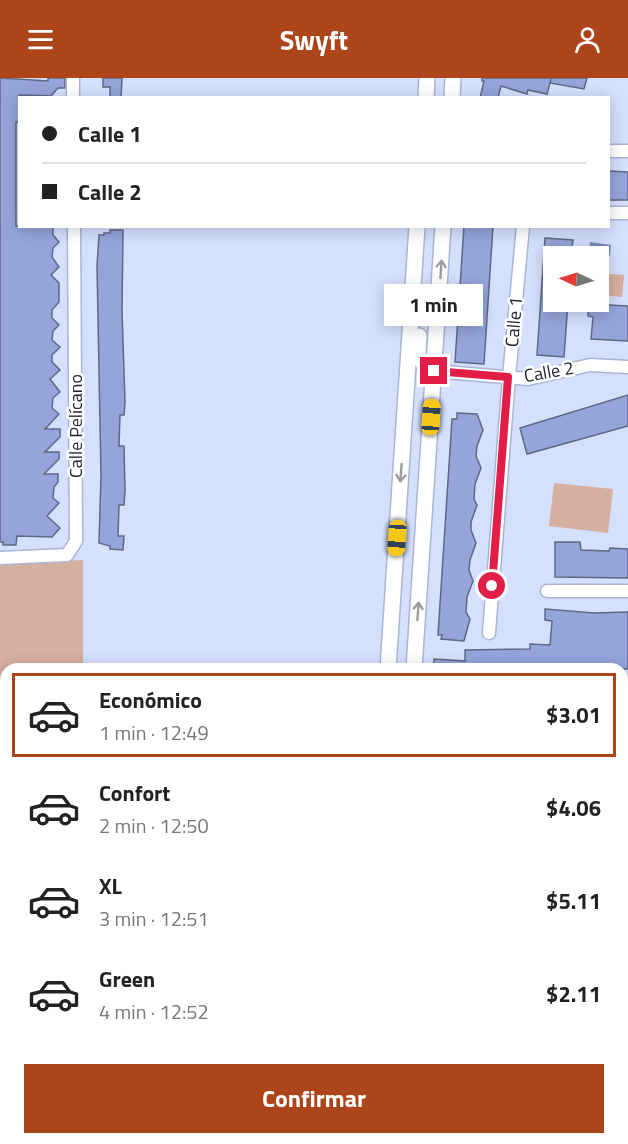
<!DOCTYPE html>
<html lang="es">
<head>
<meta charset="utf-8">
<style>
  :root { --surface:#fff; --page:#f6f6f6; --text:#222; --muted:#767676; --line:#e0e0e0; --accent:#ac461a }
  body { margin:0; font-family:"Titillium Web",sans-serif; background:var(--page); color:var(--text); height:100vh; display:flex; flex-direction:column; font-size:22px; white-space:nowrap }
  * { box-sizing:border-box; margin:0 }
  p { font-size:20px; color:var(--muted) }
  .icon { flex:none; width:33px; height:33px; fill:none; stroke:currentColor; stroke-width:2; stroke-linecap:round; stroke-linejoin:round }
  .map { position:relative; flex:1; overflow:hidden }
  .drawer { position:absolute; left:0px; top:585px; width:628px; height:482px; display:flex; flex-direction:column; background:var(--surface); border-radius:18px 18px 0 0; box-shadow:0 3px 15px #0003 }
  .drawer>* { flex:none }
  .top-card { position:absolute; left:18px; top:18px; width:592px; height:132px; border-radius:0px; box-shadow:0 3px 15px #0003; display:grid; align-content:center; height:132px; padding:0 24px; background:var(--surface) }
  .needle { width:39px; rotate:274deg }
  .fabs { position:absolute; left:543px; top:168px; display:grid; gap:12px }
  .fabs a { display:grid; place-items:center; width:66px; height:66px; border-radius:0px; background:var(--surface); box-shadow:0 3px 15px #0003; font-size:30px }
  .end { position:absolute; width:27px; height:27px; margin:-14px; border:8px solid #e11d48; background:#fff; box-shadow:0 0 0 3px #fff }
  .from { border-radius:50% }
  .bubble { position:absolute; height:42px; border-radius:0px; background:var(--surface); box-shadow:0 3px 15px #0003; font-size:20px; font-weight:700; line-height:42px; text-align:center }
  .car { position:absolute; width:18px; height:36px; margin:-18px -9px; border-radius:8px; box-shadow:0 0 4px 2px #0007; background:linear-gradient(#f5c518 24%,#345 0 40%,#f5c518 0 76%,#345 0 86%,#f5c518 0) }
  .top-card b { display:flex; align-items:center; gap:21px; height:57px; font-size:22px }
  .top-card b+b { border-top:2px solid var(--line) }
  .top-card i { width:15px; height:15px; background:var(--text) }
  ul { padding:10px 0 0; list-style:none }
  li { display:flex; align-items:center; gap:18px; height:84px; margin:0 12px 9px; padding:0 12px; border:3px solid transparent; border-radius:0px }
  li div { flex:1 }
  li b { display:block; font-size:22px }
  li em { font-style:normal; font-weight:700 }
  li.current { border-color:var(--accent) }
  li>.icon { width:54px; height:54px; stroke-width:1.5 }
  .button { display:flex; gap:12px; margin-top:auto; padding:12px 24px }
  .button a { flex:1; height:69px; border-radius:0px; background:var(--accent); color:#fff; font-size:24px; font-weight:700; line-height:69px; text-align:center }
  header { display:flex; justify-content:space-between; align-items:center; height:78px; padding:0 24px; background:var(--accent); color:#fff; font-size:27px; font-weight:700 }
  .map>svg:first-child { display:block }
</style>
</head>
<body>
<header><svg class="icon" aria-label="menu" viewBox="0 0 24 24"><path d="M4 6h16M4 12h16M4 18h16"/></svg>Swyft<svg class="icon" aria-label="person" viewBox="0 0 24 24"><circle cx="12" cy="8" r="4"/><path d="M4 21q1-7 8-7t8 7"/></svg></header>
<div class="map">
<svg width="628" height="1066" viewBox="0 0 628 1066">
  <rect width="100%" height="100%" fill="#d5dffe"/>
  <path fill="#d5afa0" d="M598,195L624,197L622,219L599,217Z
    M554,405L613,411L608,455L549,448Z
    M83,482V591H6V803L0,818V485Z"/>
  <path fill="#7b8abf" d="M590,164L611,167L610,178L589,175Z"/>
  <path fill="#95a5db" stroke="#5f6882" stroke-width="1.5" d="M0,0L48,3V0H65V10H58L51,18L19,17V44H16V148H53V157L59,164L53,170L52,179L59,189L51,197L59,205V224L52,232V240L59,247L53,253L52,262L60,269L52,277V284L60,292L50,301L60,314L53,320L52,330L59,336L45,351H60V359L45,374H59V381L44,396H58V404L54,409L53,420L59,425L47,438L60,450L52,459L17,458L16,467H3V464H0Z
    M103,0H122L121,20H110V9H103Z
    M482,0H587L584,11L550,5L551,1L547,16L528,12L527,16L501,8L498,20H480L484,3H482Z
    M609,93L628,94V122H609Z
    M464,148H493L484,286L455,284Z
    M110,152H123L122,233L125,324L124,337H120L119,368H124L125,413L124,427H119L118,458H124L123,472L110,471V468L99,465L101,398L97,188L99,157H104V155H110Z
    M545,160L573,162L571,178H554V224H568L564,279L537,277Z
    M589,226L628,228V263L591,261L593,239L588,238Z
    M628,317V348L527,376L520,350Z
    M457,335L477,336L483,352L477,368L476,378L481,390L475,406L474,421L477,427L471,444V452L476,465L470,482L469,492L473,503L467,519L466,534L470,541L464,563L441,561L442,557H438L452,341H457Z
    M555,464H580L581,472L609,473L610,470L628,471V500L555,499Z
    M545,531L594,535L628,534V591H434V581L465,583V572L530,571V566L550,567L552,543L545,542Z"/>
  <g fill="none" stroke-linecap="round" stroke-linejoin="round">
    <defs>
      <path id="service" d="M157,1066L158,1060"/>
      <path id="minor" d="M73,0V20
        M609,73H628
        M609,135H628
        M434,293L528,301L590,287L628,289
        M0,480L67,477L76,463L74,148
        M547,513H628
        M489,555L509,299L523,148
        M622,617H628
        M622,756L628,759
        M622,821L628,813
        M622,1016L628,1008"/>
      <path id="tertiary" d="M426,20L427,0
        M452,20L453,0
        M419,258L418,277L426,290L434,293
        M388,591L417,148
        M414,591L443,148
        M357,1066V1060
        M383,1066V1060"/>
    </defs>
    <use href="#service" stroke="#abb5d2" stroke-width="9"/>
    <use href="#minor" stroke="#abb5d2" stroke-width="15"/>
    <use href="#tertiary" stroke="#abb5d2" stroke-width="18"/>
    <use href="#service" stroke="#fff" stroke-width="6"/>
    <use href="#minor" stroke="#fff" stroke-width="12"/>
    <use href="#tertiary" stroke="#fff" stroke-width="15"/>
  </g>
  <defs><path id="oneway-shaft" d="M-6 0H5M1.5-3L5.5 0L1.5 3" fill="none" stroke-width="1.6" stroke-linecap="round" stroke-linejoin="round" transform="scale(1.5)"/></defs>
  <g stroke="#9b9ca1">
    <use href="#oneway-shaft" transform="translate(441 191) rotate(-86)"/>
    <use href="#oneway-shaft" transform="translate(401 395) rotate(94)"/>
    <use href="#oneway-shaft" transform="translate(418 533) rotate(-86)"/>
  </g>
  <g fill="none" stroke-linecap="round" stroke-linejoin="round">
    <path stroke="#e11d48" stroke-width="8" d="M434,293L508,299L492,508"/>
  </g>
  <g text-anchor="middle" stroke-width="5" stroke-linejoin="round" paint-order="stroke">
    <g font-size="18" fill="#20232e" stroke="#fff">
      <text transform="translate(514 244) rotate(-85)" y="6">Calle 1</text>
      <text transform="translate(549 294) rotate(-10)" y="6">Calle 2</text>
      <text transform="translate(76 348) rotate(-90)" y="6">Calle Pelícano</text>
    </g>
  </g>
</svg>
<div class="fabs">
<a><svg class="needle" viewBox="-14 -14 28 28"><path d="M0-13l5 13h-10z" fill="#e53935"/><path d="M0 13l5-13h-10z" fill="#767676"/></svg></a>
</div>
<i class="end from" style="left:492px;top:508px"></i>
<i class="end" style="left:434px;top:293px"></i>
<div class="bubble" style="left:384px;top:206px;width:99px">1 min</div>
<i class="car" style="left:431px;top:339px;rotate:4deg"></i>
<i class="car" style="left:397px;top:460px;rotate:184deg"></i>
<div class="top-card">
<b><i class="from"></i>Calle 1</b>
<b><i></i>Calle 2</b>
</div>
<section class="drawer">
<ul>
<li class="current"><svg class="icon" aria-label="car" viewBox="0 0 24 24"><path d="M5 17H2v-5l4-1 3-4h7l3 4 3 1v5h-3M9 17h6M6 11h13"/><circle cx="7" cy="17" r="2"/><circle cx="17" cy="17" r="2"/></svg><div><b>Económico</b><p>1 min · 12:49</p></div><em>$3.01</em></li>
<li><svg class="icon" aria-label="car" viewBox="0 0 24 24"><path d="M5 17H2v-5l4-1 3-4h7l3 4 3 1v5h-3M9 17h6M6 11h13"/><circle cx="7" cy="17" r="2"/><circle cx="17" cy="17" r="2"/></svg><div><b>Confort</b><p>2 min · 12:50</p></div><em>$4.06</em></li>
<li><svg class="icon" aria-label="car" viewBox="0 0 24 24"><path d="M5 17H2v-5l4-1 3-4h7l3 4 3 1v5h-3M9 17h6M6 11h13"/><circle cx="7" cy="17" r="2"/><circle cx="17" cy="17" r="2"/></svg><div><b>XL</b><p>3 min · 12:51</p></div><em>$5.11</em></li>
<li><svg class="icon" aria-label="car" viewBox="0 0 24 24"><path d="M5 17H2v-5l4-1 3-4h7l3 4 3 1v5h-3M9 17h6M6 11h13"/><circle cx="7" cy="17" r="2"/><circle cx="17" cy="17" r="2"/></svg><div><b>Green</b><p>4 min · 12:52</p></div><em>$2.11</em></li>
</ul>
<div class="button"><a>Confirmar</a></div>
</section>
</div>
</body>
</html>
